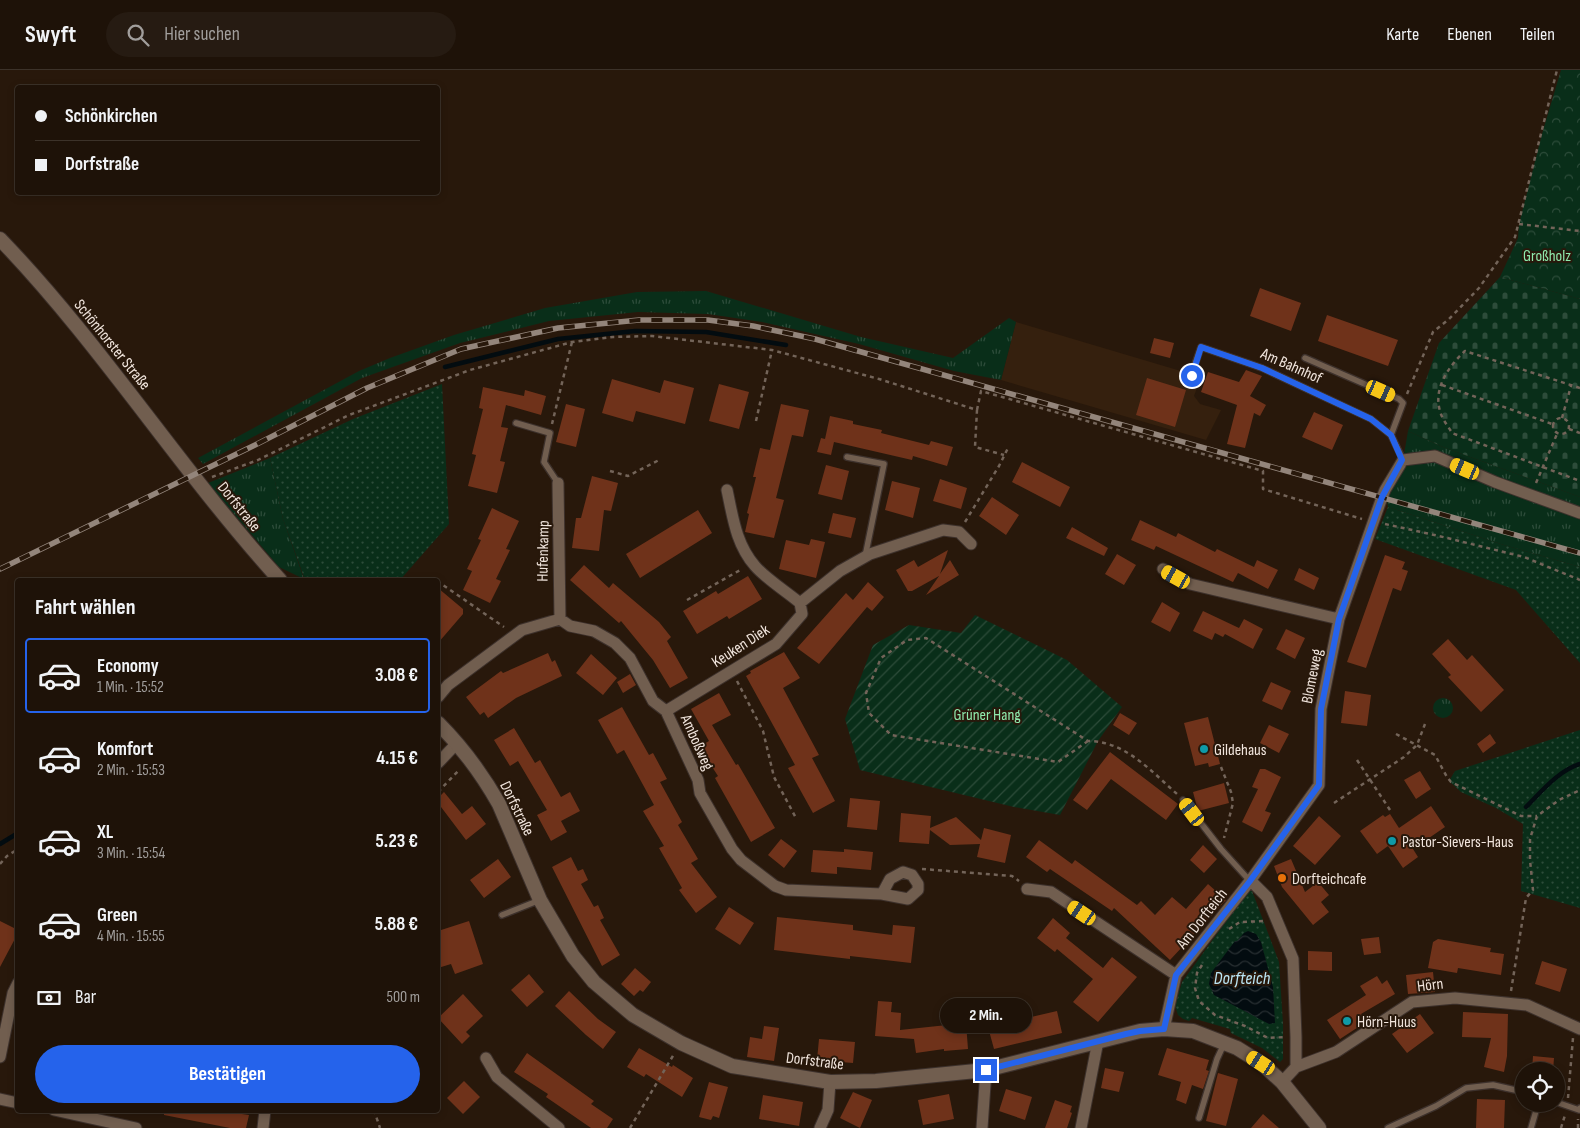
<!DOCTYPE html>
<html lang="de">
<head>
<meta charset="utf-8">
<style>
  :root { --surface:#1e1208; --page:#261b12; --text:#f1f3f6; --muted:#a19e9c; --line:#3c3229; --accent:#2563eb }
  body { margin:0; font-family:"Sofia Sans Condensed",sans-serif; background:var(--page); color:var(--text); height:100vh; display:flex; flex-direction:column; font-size:19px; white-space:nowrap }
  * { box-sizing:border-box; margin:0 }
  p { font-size:16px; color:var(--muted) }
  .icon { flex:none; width:28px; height:28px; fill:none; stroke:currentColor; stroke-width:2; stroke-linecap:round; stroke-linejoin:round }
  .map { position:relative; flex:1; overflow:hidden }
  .side { position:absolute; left:15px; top:508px; width:425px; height:535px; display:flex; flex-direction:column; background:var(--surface); border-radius:5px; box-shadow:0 2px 8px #0003,0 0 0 1px var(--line) }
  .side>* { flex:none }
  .banner { position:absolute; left:15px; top:15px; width:425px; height:110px; border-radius:5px; box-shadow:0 2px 8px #0003,0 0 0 1px var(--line); display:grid; align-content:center; height:110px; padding:0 20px; background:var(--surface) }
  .buttons { position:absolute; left:1515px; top:992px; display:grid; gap:10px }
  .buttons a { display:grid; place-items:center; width:50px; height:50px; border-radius:50%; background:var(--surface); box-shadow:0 2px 8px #0003,0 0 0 1px var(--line); font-size:25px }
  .end { position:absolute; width:22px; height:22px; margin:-11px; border:6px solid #2563eb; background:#fff; box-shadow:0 0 0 2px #fff }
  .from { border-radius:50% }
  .bubble { position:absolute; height:35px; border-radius:18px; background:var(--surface); box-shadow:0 2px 8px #0003,0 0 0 1px var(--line); font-size:16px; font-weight:700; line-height:35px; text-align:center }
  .car { position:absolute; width:15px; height:30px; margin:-15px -8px; border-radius:6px; box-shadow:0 0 4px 1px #0007; background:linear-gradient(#f5c518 24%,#345 0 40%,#f5c518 0 76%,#345 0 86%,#f5c518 0) }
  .banner b { display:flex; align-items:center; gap:18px; height:48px; font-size:19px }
  .banner b+b { border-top:1px solid var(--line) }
  .banner i { width:12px; height:12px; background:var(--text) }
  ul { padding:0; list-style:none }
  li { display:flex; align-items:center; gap:15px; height:75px; margin:0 10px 8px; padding:0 10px; border:2px solid transparent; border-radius:5px }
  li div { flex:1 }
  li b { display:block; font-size:19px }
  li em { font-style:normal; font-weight:700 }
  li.selected { border-color:var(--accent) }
  li>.icon { width:45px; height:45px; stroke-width:1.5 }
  h2 { padding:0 20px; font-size:22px; line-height:60px }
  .pay { display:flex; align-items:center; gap:12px; height:55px; padding:0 20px; font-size:19px }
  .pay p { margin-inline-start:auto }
  .button { display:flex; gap:10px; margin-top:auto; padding:10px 20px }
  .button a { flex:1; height:58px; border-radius:30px; background:var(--accent); color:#fff; font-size:20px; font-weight:700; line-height:58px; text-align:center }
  header { display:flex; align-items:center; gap:30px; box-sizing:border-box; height:70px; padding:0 25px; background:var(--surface); border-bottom:1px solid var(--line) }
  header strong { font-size:24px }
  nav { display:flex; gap:28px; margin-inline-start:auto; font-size:18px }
  .search { width:350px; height:45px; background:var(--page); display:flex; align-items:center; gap:12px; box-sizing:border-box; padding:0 18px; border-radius:28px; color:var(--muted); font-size:19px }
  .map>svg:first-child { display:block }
</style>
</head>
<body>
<header>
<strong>Swyft</strong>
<div class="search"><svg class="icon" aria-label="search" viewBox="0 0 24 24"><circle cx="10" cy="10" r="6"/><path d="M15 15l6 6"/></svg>Hier suchen</div>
<nav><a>Karte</a><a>Ebenen</a><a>Teilen</a></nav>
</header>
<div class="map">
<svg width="1580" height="1058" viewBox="0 0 1580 1058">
  <defs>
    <pattern id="grass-tufts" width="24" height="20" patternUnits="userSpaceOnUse" patternTransform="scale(1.25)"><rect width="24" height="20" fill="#092e19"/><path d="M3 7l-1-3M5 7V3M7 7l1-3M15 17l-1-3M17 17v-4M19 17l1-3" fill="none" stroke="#2d4c3a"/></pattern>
    <pattern id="forest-crowns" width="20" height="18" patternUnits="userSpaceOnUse" patternTransform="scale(1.25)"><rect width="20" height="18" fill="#092e19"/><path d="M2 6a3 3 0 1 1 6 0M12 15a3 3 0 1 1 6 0" fill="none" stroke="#2d4c3a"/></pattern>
    <pattern id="cemetery-stones" width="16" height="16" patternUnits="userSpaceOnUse" patternTransform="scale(1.25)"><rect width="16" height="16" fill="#092e19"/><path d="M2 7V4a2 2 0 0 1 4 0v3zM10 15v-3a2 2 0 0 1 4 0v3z" fill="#2d4c3a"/></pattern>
    <pattern id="park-dots" width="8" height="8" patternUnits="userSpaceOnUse" patternTransform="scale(1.25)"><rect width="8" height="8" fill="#092e19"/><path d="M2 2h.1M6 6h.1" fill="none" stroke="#2d4c3a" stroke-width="1.8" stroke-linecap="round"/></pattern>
    <pattern id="garden-furrows" width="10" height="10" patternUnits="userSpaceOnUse" patternTransform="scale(1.25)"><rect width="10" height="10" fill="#092e19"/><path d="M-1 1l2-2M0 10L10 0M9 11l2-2" fill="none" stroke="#2d4c3a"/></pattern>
    <pattern id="water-waves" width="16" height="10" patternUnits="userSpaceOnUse" patternTransform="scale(1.25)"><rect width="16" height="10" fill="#030c10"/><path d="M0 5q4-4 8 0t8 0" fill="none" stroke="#282f32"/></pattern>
  </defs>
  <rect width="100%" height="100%" fill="#28180b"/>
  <path fill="#35200e" d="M1016,252L1201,307L1194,326L1200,334L1221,340L1206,370L1001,310Z"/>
  <path fill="url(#grass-tufts)" d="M706,221L861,267L953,288L1009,248L1016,252L1001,310L954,301L859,274L762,252L708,244L638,242L549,251L460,273L362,308L203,394L198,388L359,301L390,288L454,265L545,238L637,222Z
    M1408,361L1443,377L1580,427V497L1504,475L1388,437L1385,420L1403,390Z
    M270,388L283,449L304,509L279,497L208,413Z
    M1433 638a10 10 0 1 1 20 0a10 10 0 1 1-20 0Z"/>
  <path fill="url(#forest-crowns)" d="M1561,0H1580V229L1500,207L1518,168L1519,154L1542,64Z"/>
  <path fill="url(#cemetery-stones)" d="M1500,207L1580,229V427L1443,377L1408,361L1439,273Z"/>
  <path fill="url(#park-dots)" d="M442,314L449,454L400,510H305L283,449L270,388L353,349Z
    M1388,437L1504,475L1580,497V593L1516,520L1375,469Z
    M1580,660V838L1521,821L1523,754L1496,738L1461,722L1449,711L1455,701Z
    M1249,820L1252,821L1279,892L1283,954V989L1280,992L1262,978L1231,963L1230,959L1192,948L1189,951L1183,949L1178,945L1175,936L1182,912Z"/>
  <path fill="url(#garden-furrows)" d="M975,545L1067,590L1122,637L1098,671L1060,745L1014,737L860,700L845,649L873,575L909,555L961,563Z"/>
  <path fill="url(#water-waves)" d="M1248,861L1256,864L1261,872L1273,917L1275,953L1269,954L1214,925L1209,914L1211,903L1235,871H1237L1244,863Z"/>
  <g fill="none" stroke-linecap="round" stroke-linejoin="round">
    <path stroke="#030c10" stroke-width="4.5" d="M445,297L558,269L635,261L706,262L786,275
      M1526,737C1541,722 1559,700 1580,694
      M0,774L18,763"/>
  </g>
  <path fill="#6f321a" d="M1260,218L1301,233L1291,261L1250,246Z
    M1327,245L1398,270L1388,296L1318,271Z
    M1154,268L1174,273L1170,288L1150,283Z
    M1246,300L1262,306L1250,326L1266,335L1260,346L1254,343L1245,378L1227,374L1237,335L1201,322L1208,302L1239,312Z
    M1147,308L1186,320L1175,357L1136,345Z
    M612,309L660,323L664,310L694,318L685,354L636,341L633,352L602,343Z
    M719,314L749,322L739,359L709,351Z
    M483,317L524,326L525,320L546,326L541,345L506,335L501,357L508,358L500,391L505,392L497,423L468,416L476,385L472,384L483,339L479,338Z
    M566,334L585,339L576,377L556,372Z
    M781,334L809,340L803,367L792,365L776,428L784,430L774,468L745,462L749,444L747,443L756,407H753L760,378L770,380Z
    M1314,342L1343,355L1332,380L1302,367Z
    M830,346L853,351V354L882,360L881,363L929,375L931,371L953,377L947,396L913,386L912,390L834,372L831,385L817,382L821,368L825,369Z
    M1022,392L1070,417L1060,437L1012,412Z
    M826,395L849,401L842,430L818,424Z
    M592,406L618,413L611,441L604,440L599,481L572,478L576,448H581Z
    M940,409L967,418L961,439L933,431Z
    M892,411L920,418L913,448L885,440Z
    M992,427L1019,445L1006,465L979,446Z
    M492,438L519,451L506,479L510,480L496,509L501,511L490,533L463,520L472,501L467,499L481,470L478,469Z
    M698,440L712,463L640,508L626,484Z
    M833,443L856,448L851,468L828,463Z
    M1140,450L1176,467L1178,463L1215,482L1217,479L1254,497L1257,490L1278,500L1268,519L1238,503L1233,512L1156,476L1154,480L1131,470Z
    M1072,457L1108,478L1104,486L1066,468Z
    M811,469L825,472L816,508L779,499L786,470L809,475Z
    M948,480L940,504L950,490L959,505L926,525L939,506L912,521H908L896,500L914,490L918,497Z
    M1117,484L1136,495L1124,515L1105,504Z
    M1385,485L1405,492L1402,499L1408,501L1401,521L1393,518L1366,598L1347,592Z
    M584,495L609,518L613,513L659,552L671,567L667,571L688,608L670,618L653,590L621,551L619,553L570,510Z
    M1299,498L1319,508L1314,520L1294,510Z
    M748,506L762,529L729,549L727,546L697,564L683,541L716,521L718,524Z
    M868,512L884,527L872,541L867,537L819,594L797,578L846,523L853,530Z
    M438,518L463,539V544L438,573Z
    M1162,532L1180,543L1170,562L1151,552Z
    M1203,541L1239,558L1244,549L1263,559L1253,579L1225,564L1223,567L1215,563L1212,570L1193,561Z
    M1286,559L1305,568L1295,589L1276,579Z
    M1448,569L1467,590L1472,585L1504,620L1481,642L1448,607L1451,605L1432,584Z
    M784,582L800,608L783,618L819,685L812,688L835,731L813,743L788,698L795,695L746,606L751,603L750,601Z
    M548,583L552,592L555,590L562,606L516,628L488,648L484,642L480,645L466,627L501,601L503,603Z
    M591,584L617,608L603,625L576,603Z
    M630,604L636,615L623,623L617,612Z
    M1271,612L1291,621L1282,640L1262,631Z
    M1345,621L1371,625L1367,656L1341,653Z
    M719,623L731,645L712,655L736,695L738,694L775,758L751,772L715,708L718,706L699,677L709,671L691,639Z
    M622,637L649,685L653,683L667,709L660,712L682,752L678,755L698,789L691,793L717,827L696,843L679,820L682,818L659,778L664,776L643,741L654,735L624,680L617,684L598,650Z
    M1120,643L1137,653L1129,665L1113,655Z
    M1208,647L1220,694L1209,697L1208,693L1195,696L1184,653Z
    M1269,655L1289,664L1279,683L1260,673Z
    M514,658L535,693L540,690L561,727L570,722L580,741L561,751L567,762L551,771L537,745L547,740L518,691L510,696L494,670Z
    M1490,664L1496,673L1483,683L1477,674Z
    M1110,682L1178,734L1166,750L1111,709L1087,740L1073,730Z
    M1260,699H1265L1281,707L1265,741L1271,743L1262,762L1242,752L1258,719L1252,717Z
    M1420,701L1431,719L1416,729L1404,710Z
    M1224,713L1229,733L1198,741L1193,722Z
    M444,722L462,744L472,736L486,754L466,770L438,733V728Z
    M850,728L880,731L877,760L847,757Z
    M1431,736L1445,757L1413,779L1418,787L1403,798L1388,776L1377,784L1360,761L1383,745L1385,747L1390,744L1399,758Z
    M901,743L931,746L930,758L956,747L981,770L984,758L1011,765L1005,793L977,787L980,774L950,775L930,760L929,774L899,772Z
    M1319,746L1341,766L1315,795L1293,776Z
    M781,769L797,781L784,798L768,785Z
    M1039,770L1072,794L1075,790L1137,835L1141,831L1155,845L1172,827L1186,839L1208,814L1226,830L1170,890L1114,838L1112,841L1050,799L1047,802L1026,787Z
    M1203,775L1217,789L1204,803L1190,790Z
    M844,779L873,782L871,800L837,797V804L811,802L813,780L844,782Z
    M571,787L578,801L583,799L588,810L581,814L594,837L598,835L604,848L600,850L620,885L602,896L552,797Z
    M498,789L511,807L484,828L470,810Z
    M1291,789L1305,822L1318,812L1329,825L1321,832L1329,842L1313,855L1282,817L1274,796Z
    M729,837L754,853L740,875L715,859Z
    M777,847L853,855V860L892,865L893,855L915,857L911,893L850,886V889L774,880Z
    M1053,848L1070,863L1066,868L1103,898L1112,887L1137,907L1098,952L1073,932L1093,909L1057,879L1055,882L1037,868Z
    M0,851L18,860V863L0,897Z
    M469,851L483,894L455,904L451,894L438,898V861Z
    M1379,867L1381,883L1364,885L1361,869Z
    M1438,869L1491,878L1490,882L1504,884L1501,905L1458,898L1457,903L1428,898L1433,872Z
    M1308,881L1332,882V901L1308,900Z
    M1542,891L1567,899L1560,922L1535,914Z
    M635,898L651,912L643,922L640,920L634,926L621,914Z
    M1433,902L1435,922L1408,924L1406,905Z
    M529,904L544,922L527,937L511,920Z
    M1377,906L1382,914L1387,910L1395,924L1361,944L1366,952L1340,969L1327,950L1366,925L1360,916Z
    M569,921L598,949L616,962L603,979L586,965L555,936Z
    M463,924L483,946L466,962L470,966L462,974L438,948Z
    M878,931L892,932L891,942L901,943L900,960L966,953L968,979L944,981V979L916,983L914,969L875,966Z
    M983,931L987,952L974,955L970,934Z
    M1057,941L1062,963L994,979L988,957Z
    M1463,942L1508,944L1507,986L1504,1002L1484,997L1491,968L1462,967Z
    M1420,944L1434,963L1407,983L1392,964Z
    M764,956L779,958L774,991L747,987L750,967L762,969Z
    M819,969L855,972L853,993L817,990Z
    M639,978L672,997L673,995L693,1008L682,1027L646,1004L644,1007L627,997Z
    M1167,978L1209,990L1206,1000L1209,1001L1203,1019L1192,1015L1186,1034L1176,1030L1181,1012L1158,1005Z
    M527,983L594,1031L591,1034L613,1049L607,1058H591L546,1027L548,1024L514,1002Z
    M1533,986L1554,988L1553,1001H1532Z
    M1105,998L1124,1002L1119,1022L1101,1018Z
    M1218,1003L1238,1009L1226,1056L1206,1051Z
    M464,1011L480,1027L463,1044L447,1028Z
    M709,1012L728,1017L719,1048L713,1046L711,1050L699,1047Z
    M1006,1019L1032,1027L1025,1050L999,1041Z
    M853,1022L872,1030L860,1058L840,1048Z
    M949,1024L954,1049L923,1055L918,1030Z
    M763,1025L803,1032L799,1056L759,1049Z
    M1477,1029L1505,1030L1504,1058H1476Z
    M1055,1030L1072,1036L1070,1042L1072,1043L1067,1058H1045Z
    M164,1040H243L242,1044L249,1045L246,1058H230L164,1045Z
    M1263,1044L1279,1058H1251Z"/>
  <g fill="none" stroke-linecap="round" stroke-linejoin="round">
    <defs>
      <path id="service" d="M1305,288L1399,329L1403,333L1391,365
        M1191,306L1201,277L1262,298L1371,349L1391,365L1403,390
        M516,353L550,363L544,392L558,413
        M847,387L884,394L865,487
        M1183,730L1221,779L1250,811
        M502,845L540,830
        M1556,1032L1579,1040L1580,1038
        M1199,1048L1217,989L1224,974
        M1388,1058L1436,1036L1466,1018L1493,1015L1524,1022
        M1531,1058L1538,1034"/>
      <path id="minor" d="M558,413L560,549
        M727,420C733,448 736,474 755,496C765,508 787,522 800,533
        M1163,499L1190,514L1339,549
        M438,627L448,615L522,560L560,549L570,556L594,561L615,573L630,588L653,631L666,641L698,710L700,723L732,779L741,790L775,816L786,820L882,824L908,829L918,820V814L912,805L903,802L890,809L882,824
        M666,641L776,574L802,544L800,533L840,501L870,484L943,460L959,462L971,474
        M438,693L457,673
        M1254,814L1267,827L1293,889L1296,967V997L1282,1012
        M1027,819L1051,822L1176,905
        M1164,959L1176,905L1250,811L1319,715L1321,639L1339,549L1380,433L1385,420L1403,390L1435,386L1495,412L1580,443
        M0,987L13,923L18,913
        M486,988L497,1007L559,1058
        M1296,997L1336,982L1412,932L1455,928L1527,935L1580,959
        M0,1029L18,1033
        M54,1040L136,1058
        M263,1058L265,1040
        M820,1058L828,1040L830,1012
        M982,1058L986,1000
        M1081,1058L1098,971"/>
      <path id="tertiary" d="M0,169C102,275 181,401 280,510
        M438,653C462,677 482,704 499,734L540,830L573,886L594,912L633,945L681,973L732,996L830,1012L876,1011L986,1000L1140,961L1164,959L1193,961L1237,978L1261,993L1282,1012L1319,1058"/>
    </defs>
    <use href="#service" stroke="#3d312c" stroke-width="8"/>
    <use href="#minor" stroke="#3d312c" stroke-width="13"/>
    <use href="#tertiary" stroke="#3d312c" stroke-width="16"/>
    <path stroke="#736459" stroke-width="2.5" stroke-dasharray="4 4" stroke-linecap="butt" d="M1519,154L1580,161
      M1442,315L1552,354
      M1580,318L1465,281C1449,296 1433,318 1440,341C1442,349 1448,356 1452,363L1580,411
      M1407,324L1433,262L1449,249L1479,218L1515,167L1557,0
      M977,340L981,321L1263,401V419L1362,449
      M1553 356a8 8 0 1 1 16 0a8 8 0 1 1-16 0Z
      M1562,348L1571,316
      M756,351L772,280
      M552,354L572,272
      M1569,359L1580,363
      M610,401L628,406L661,389
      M212,407L258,390L349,345L470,300L572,272L613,267L652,266L772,280L879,309L977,340L975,377L1004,385
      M1536,413L1557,364
      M965,452L999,396L1008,378
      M1385,454L1439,466L1524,487L1580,510
      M438,516L440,513L504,557
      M687,530L742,499
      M737,611L763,661L774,707L796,748
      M1396,664L1435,685L1447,707L1451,712L1521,746H1537
      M1088,671L1058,692L891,665L869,643L866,623L881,588L907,570L926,568L1088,671C1125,671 1151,701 1177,724
      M1357,690L1390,740
      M1221,697L1231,722L1233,733L1224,768
      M438,722L460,699
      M1334,733L1404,687L1417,675L1425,654
      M0,794L7,786L18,779
      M922,799L1012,806L1019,811
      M1229,859L1240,852L1264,851
      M1202,895L1197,903L1195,918L1199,931L1215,945L1245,956L1268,968L1285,967
      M1511,921L1526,828L1533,820L1530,790V769L1537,746L1559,730L1580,720
      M1568,1028L1573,968
      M306,1040L355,1041L363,1040
      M374,1040L380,1058
      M630,1058L674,984
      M1561,1058L1565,1045
      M1578,1058V1049"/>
    <use href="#service" stroke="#715e4f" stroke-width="5.5"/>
    <use href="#minor" stroke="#715e4f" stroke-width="11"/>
    <use href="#tertiary" stroke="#715e4f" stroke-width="14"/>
    <defs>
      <path id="rail" d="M0,499L253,376L367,318L461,279L558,258L639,250H708L753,256L815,269L1580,483"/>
    </defs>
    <use href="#rail" stroke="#93857b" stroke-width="5.5"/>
    <use href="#rail" stroke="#28180b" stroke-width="4" stroke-dasharray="11" stroke-linecap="butt"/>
  </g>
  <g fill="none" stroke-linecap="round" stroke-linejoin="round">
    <path stroke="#2563eb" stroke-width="6" d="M986,1000L1126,964L1140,961L1164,959L1176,905L1250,811L1319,715L1321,639L1339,549L1382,427L1402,390L1391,365L1371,349L1262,298L1201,277L1192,306"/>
  </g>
  <g fill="#0f9aa8" stroke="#28180b" stroke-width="2">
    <circle cx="1204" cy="679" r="5"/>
    <circle cx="1392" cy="771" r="5"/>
    <circle cx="1347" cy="951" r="5"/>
  </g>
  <circle fill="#e8710a" stroke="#28180b" stroke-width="2" cx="1282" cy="808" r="5"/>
  <g text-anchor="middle" stroke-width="4" stroke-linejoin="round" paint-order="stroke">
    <g font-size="16" fill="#8feaad" stroke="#28180b">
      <text x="1547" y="191">Großholz</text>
      <text x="987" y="650">Grüner Hang</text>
    </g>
    <g font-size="16" fill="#f1e5dd" stroke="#28180b">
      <text transform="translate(113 274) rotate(51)" y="6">Schönhorster Straße</text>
      <text transform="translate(1292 295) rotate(24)" y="6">Am Bahnhof</text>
      <text transform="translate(240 436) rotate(51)" y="6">Dorfstraße</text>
      <text transform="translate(542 481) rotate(-89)" y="6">Hufenkamp</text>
      <text transform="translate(740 575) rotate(-33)" y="6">Keuken Diek</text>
      <text transform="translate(1311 606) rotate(-79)" y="6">Blomeweg</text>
      <text transform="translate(698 672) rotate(66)" y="6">Amboßweg</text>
      <text transform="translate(518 738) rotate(64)" y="6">Dorfstraße</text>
      <text transform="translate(1201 848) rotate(-52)" y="6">Am Dorfteich</text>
      <text transform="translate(1430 914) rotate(-7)" y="6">Hörn</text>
      <text transform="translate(815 990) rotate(7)" y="6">Dorfstraße</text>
    </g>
    <g font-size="16" fill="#f1e5dd" stroke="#28180b" text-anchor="start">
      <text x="1214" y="685">Gildehaus</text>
      <text x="1402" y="777">Pastor-Sievers-Haus</text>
      <text x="1292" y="814">Dorfteichcafe</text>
      <text x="1357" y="957">Hörn-Huus</text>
    </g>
    <g font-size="18" font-style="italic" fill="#bbe6f6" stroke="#28180b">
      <text x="1242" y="914">Dorfteich</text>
    </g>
  </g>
</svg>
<div class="buttons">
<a><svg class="icon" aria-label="locate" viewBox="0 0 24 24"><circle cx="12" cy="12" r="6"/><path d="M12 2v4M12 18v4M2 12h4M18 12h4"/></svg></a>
</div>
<i class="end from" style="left:1192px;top:306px"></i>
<i class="end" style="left:986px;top:1000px"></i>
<div class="bubble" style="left:940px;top:928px;width:92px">2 Min.</div>
<i class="car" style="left:1381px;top:321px;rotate:114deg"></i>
<i class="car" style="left:1465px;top:399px;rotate:293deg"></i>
<i class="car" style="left:1176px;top:507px;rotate:299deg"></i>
<i class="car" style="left:1192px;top:742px;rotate:323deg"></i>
<i class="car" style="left:1082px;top:843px;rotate:304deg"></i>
<i class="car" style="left:1261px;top:993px;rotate:302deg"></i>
<div class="banner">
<b><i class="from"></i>Schönkirchen</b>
<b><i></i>Dorfstraße</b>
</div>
<section class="side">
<h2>Fahrt wählen</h2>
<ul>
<li class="selected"><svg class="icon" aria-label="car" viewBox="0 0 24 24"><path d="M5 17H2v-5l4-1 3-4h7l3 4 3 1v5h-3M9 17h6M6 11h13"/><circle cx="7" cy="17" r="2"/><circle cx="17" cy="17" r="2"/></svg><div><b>Economy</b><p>1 Min. · 15:52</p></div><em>3.08 €</em></li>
<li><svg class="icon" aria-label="car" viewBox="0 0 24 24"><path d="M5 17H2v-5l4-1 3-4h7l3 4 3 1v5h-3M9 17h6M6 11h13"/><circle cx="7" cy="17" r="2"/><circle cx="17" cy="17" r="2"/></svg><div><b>Komfort</b><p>2 Min. · 15:53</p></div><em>4.15 €</em></li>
<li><svg class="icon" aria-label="car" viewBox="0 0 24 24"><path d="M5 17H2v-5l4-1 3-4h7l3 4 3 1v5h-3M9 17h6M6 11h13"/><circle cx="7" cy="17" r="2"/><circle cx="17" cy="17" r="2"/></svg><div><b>XL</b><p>3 Min. · 15:54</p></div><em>5.23 €</em></li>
<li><svg class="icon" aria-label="car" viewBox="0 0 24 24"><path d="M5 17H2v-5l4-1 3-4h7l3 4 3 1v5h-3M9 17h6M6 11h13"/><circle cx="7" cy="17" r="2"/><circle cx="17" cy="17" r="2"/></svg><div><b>Green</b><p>4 Min. · 15:55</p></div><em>5.88 €</em></li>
</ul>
<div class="pay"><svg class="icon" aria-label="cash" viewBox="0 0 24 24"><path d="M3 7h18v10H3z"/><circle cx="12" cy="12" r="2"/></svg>Bar<p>500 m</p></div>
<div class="button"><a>Bestätigen</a></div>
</section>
</div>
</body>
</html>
